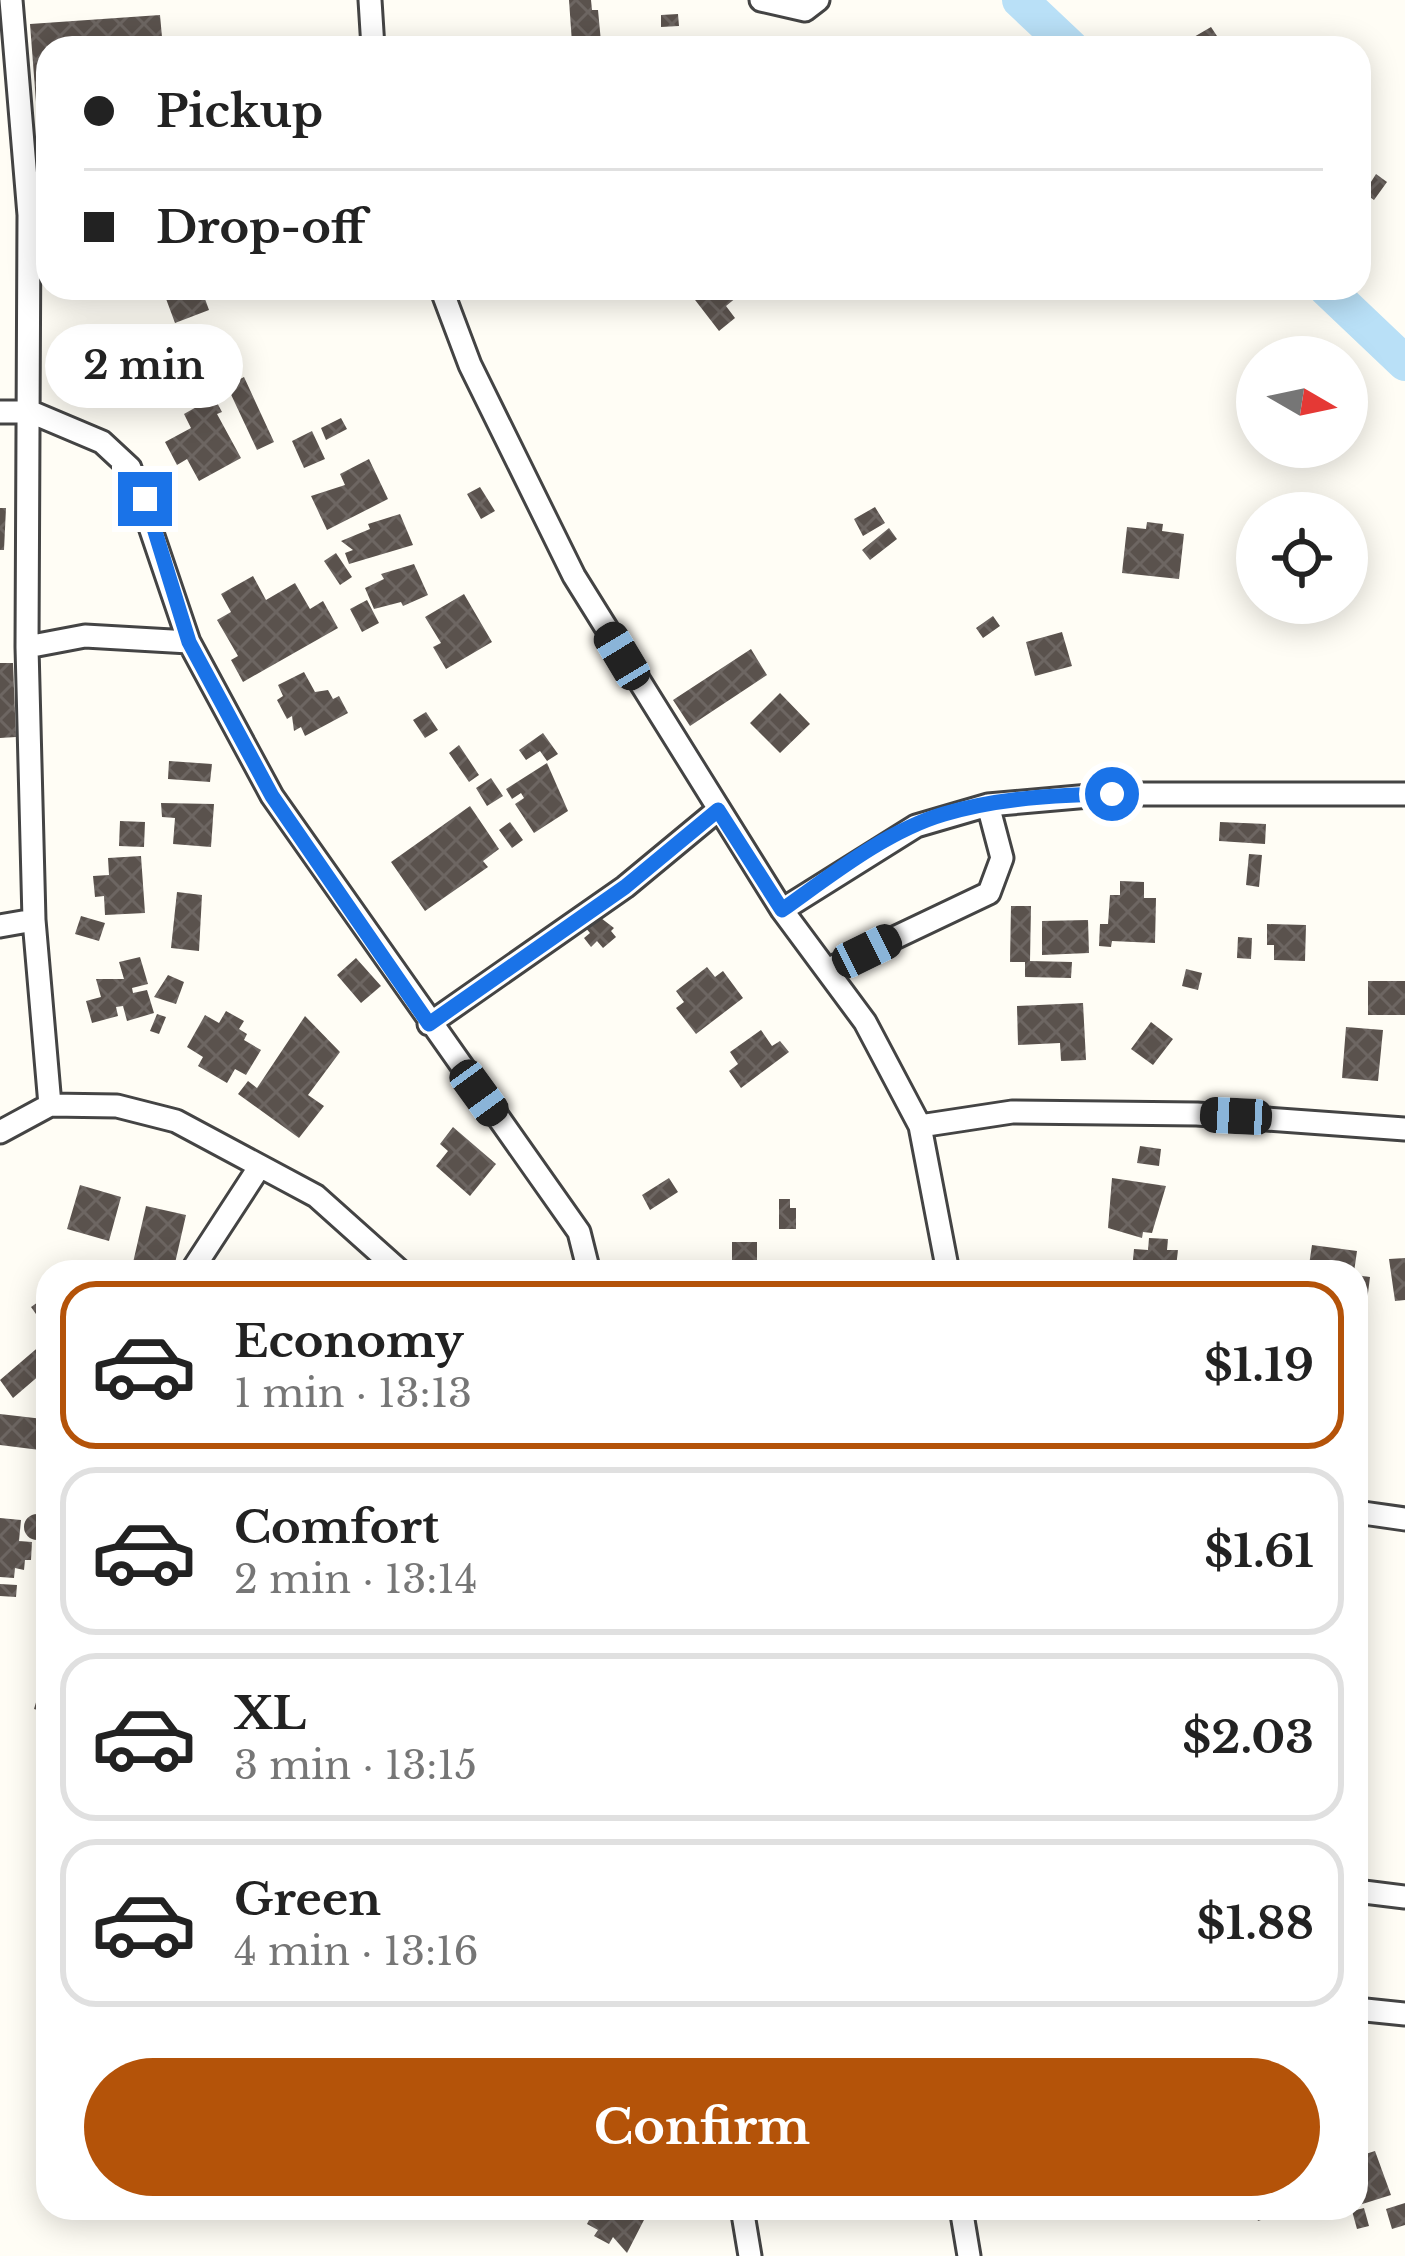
<!DOCTYPE html>
<html lang="en">
<head>
<meta charset="utf-8">
<style>
  :root { --surface:#fff; --page:#f2f2f2; --text:#222; --muted:#767676; --line:#e0e0e0; --accent:#b45309 }
  body { margin:0; font-family:"Libre Baskerville",serif; background:var(--page); color:var(--text); height:100vh; display:flex; flex-direction:column; font-size:45px; white-space:nowrap }
  * { box-sizing:border-box; margin:0 }
  p { font-size:39px; color:var(--muted) }
  .icon { flex:none; width:66px; height:66px; fill:none; stroke:currentColor; stroke-width:2; stroke-linecap:round; stroke-linejoin:round }
  .map { position:relative; flex:1; overflow:hidden }
  .drawer { position:absolute; left:36px; top:1260px; width:1332px; height:960px; display:flex; flex-direction:column; background:var(--surface); border-radius:36px; box-shadow:0 6px 30px #0003 }
  .drawer>* { flex:none }
  .guide { position:absolute; left:36px; top:36px; width:1335px; height:264px; border-radius:36px; box-shadow:0 6px 30px #0003; display:grid; align-content:center; height:264px; padding:0 48px; background:var(--surface) }
  .needle { width:78px; rotate:99deg }
  .tools { position:absolute; left:1236px; top:336px; display:grid; gap:24px }
  .tools a { display:grid; place-items:center; width:132px; height:132px; border-radius:50%; background:var(--surface); box-shadow:0 6px 30px #0003; font-size:60px }
  .end { position:absolute; width:54px; height:54px; margin:-27px; border:15px solid #1a73e8; background:#fff; box-shadow:0 0 0 6px #fff }
  .from { border-radius:50% }
  .bubble { position:absolute; height:84px; border-radius:42px; background:var(--surface); box-shadow:0 6px 30px #0003; font-size:39px; font-weight:700; line-height:84px; text-align:center }
  .car { position:absolute; width:36px; height:72px; margin:-36px -18px; border-radius:15px; box-shadow:0 0 9px 3px #0007; background:linear-gradient(#222 24%,#8ab4d8 0 40%,#222 0 76%,#8ab4d8 0 86%,#222 0) }
  .guide b { display:flex; align-items:center; gap:42px; height:114px; font-size:45px }
  .guide b+b { border-top:3px solid var(--line) }
  .guide i { width:30px; height:30px; background:var(--text) }
  ul { padding:21px 0 0; list-style:none }
  li { display:flex; align-items:center; gap:36px; height:168px; margin:0 24px 18px; padding:0 24px; border:6px solid var(--line); border-radius:36px }
  li div { flex:1 }
  li b { display:block; font-size:45px }
  li em { font-style:normal; font-weight:700 }
  li.active { border-color:var(--accent) }
  li>.icon { width:108px; height:108px; stroke-width:1.5 }
  .cta { display:flex; gap:24px; margin-top:auto; padding:24px 48px }
  .cta a { flex:1; height:138px; border-radius:72px; background:var(--accent); color:#fff; font-size:48px; font-weight:700; line-height:138px; text-align:center }
  .map>svg:first-child { display:block }
</style>
</head>
<body>
<div class="map">
<svg width="1405" height="2256" viewBox="0 0 1405 2256">
  <defs>
    <pattern id="building-cross-hatch" width="8" height="8" patternUnits="userSpaceOnUse" patternTransform="scale(3)"><rect width="8" height="8" fill="#5a524d"/><path d="M0 0l8 8M0 8l8-8" fill="none" stroke="#6d6662"/></pattern>
  </defs>
  <rect width="100%" height="100%" fill="#fffdf5"/>
  <g fill="none" stroke-linecap="round" stroke-linejoin="round">
    <path stroke="#b9e0f7" stroke-width="36" d="M1020,0L1071,48
      M1326,288L1405,363"/>
  </g>
  <path fill="url(#building-cross-hatch)" d="M569,0H591L592,10H598L601,42L572,43Z
    M678,14L679,26L661,27V15Z
    M160,15L163,48H48V101L36,102L30,24Z
    M1211,27L1217,36L1195,48L1187,41Z
    M1376,174L1387,182L1374,200L1364,193Z
    M162,288H201L209,310L175,323Z
    M703,288H748L726,306L735,318L719,331L692,296Z
    M244,377L274,442L257,450L227,386Z
    M214,397L222,412L217,414L241,458L199,481L187,459L177,465L165,442L191,428L184,414Z
    M341,418L347,429L326,440L321,428Z
    M312,431L325,459L304,468L292,441Z
    M369,459L388,499L327,530L311,496L345,485L340,474Z
    M480,487L495,511L481,519L467,494Z
    M875,507L885,523L863,536L854,519Z
    M0,508H6L4,550H0Z
    M400,514L413,545L349,564L345,553L353,550L341,541L370,529L368,524Z
    M1147,522L1163,524L1162,531L1184,534L1179,579L1122,573L1127,527L1146,529Z
    M889,528L897,539L870,560L862,550Z
    M336,553L352,577L340,585L324,561Z
    M414,564L428,595L403,606L401,602L374,609L365,588L384,579L381,574Z
    M253,576L266,600L295,583L310,609L323,601L338,628L243,682L231,660L238,656L217,620L231,612L221,594Z
    M464,594L492,642L446,669L433,647L441,643L425,617Z
    M367,600L379,623L362,632L350,609Z
    M993,616L1000,626L983,638L976,628Z
    M1062,632L1072,666L1035,676L1026,642Z
    M751,649L767,675L690,726L673,700Z
    M0,663H13L16,737L0,738Z
    M304,672L315,692L328,690L333,699L339,696L348,713L305,736L301,727L294,731L292,716L287,719L277,700L283,696L278,685Z
    M780,693L810,724L780,753L750,723Z
    M426,712L438,730L425,738L413,720Z
    M543,733L558,754L547,761L540,751L526,760L519,750Z
    M459,745L479,775L469,782L449,753Z
    M169,761L212,764L210,782L168,779Z
    M547,763L568,811L534,833L515,804L524,798L521,793L512,799L506,789Z
    M491,778L503,796L487,806L476,788Z
    M161,803L214,804L211,847L173,844L175,818L162,817Z
    M470,806L499,849L483,861L488,867L425,911L391,862Z
    M120,821L145,822L144,847L119,846Z
    M510,822L523,840L512,848L499,830Z
    M1220,822L1266,824L1265,844L1219,841Z
    M1249,854L1262,855L1259,887L1246,885Z
    M141,856L145,913L105,915L104,896L95,897L93,876L109,875L108,858Z
    M1120,881L1144,882V898H1156L1155,943L1112,941L1111,947L1099,946L1100,924H1108L1110,895H1120Z
    M177,892L202,895L199,951L171,948Z
    M1011,906H1031L1030,961L1072,962L1071,978L1025,977V962H1010Z
    M597,915L614,928L611,931L616,937L603,948L597,941L591,947L584,938L590,933L584,926Z
    M81,916L105,923L99,941L75,934Z
    M1088,920L1089,953L1042,955V921Z
    M1267,924L1306,925L1305,961L1274,960V945H1267Z
    M1238,937L1252,938L1251,959L1237,958Z
    M140,957L148,984L132,988L133,993L147,990L154,1013L127,1021L123,1006L116,1007L118,1016L92,1023L86,1001L101,997L96,979H124L119,962Z
    M356,958L381,986L361,1003L337,975Z
    M707,967L715,977L723,971L743,998L696,1034L676,1008L684,1002L676,991Z
    M1186,969L1202,973L1198,990L1182,986Z
    M168,975L184,982L176,1004L154,997Z
    M1368,981H1405V1015H1368Z
    M1083,1003L1086,1060L1061,1061L1060,1043L1018,1045L1017,1006Z
    M226,1011L244,1021L239,1029L247,1034L244,1040L261,1050L246,1075L235,1069L227,1083L198,1066L203,1057L187,1047L205,1015L219,1023Z
    M157,1014L166,1017L159,1034L150,1031Z
    M305,1016L340,1052L308,1095L324,1106L299,1138L238,1094L248,1081L257,1088Z
    M1151,1022L1173,1039L1153,1065L1131,1049Z
    M1346,1027L1383,1030L1378,1081L1342,1078Z
    M761,1030L772,1046L780,1041L789,1052L741,1088L729,1071L738,1064L730,1052Z
    M453,1127L496,1164L470,1196L436,1166L448,1151L440,1144Z
    M1140,1146L1161,1149L1159,1166L1137,1163Z
    M669,1178L678,1192L650,1210L642,1195Z
    M1112,1178L1166,1186L1152,1233L1143,1232L1142,1238L1108,1228Z
    M80,1185L121,1197L109,1241L67,1229Z
    M779,1199H790V1208H796V1229H779Z
    M146,1206L186,1215L173,1272L132,1267Z
    M1149,1238L1168,1239L1167,1250H1178L1176,1267L1132,1270L1134,1249L1148,1250Z
    M732,1242H757V1269L732,1270Z
    M1312,1245L1357,1251L1354,1272H1308Z
    M1405,1258V1300L1395,1301L1389,1259Z
    M1356,1275L1370,1277L1367,1301L1356,1300Z
    M48,1295V1331L31,1307Z
    M42,1344L48,1368L13,1398L0,1380Z
    M0,1414L43,1419L40,1450L0,1445Z
    M24 1527a13 13 0 1 1 26 0a13 13 0 1 1-26 0Z
    M0,1518L21,1520L19,1541L32,1542L31,1560H25L24,1570L15,1568L14,1578L0,1577Z
    M0,1584L17,1585L16,1597L0,1596Z
    M37,1699L48,1702V1713L34,1709Z
    M1375,2151L1391,2195L1356,2206V2157Z
    M1405,2203V2225L1392,2229L1386,2209Z
    M595,2208H643L639,2215L645,2218L627,2253L613,2237L609,2244L594,2236L598,2230L587,2224Z
    M1280,2208L1281,2213L1258,2221L1254,2210Z
    M1364,2208L1369,2226L1357,2229L1352,2211Z"/>
  <g fill="none" stroke-linecap="round" stroke-linejoin="round">
    <defs>
      <path id="minor" d="M11,0L29,215L27,647L34,920L50,1105
        M370,0L373,48
        M761,0L805,10L818,0
        M441,288L470,365L574,576L782,910L865,1022L920,1126L948,1272
        M0,412H31L102,442L130,468L189,642L272,796L579,1232L589,1272
        M27,647L85,636L189,642
        M782,910L916,826L988,805L1112,794H1405
        M0,926L34,920
        M827,970L989,893L1002,858L988,805
        M429,1024L625,887L718,810
        M920,1126L1012,1112L1197,1114L1405,1129
        M0,1132L50,1105L117,1106L176,1121L316,1196L401,1272
        M191,1272L260,1166
        M1356,1512L1405,1519
        M1356,1891L1405,1897
        M1356,2009L1405,2014
        M742,2208L750,2256
        M961,2208L969,2256"/>
    </defs>
    <use href="#minor" stroke="#444" stroke-width="27"/>
    <use href="#minor" stroke="#fff" stroke-width="21"/>
  </g>
  <g fill="none" stroke-linecap="round" stroke-linejoin="round">
    <path stroke="#1a73e8" stroke-width="15" d="M145,499L189,642L272,796L429,1024L625,887L718,810L782,910C830,876 886,831 944,814C998,798 1056,795 1112,794"/>
  </g>
</svg>
<div class="tools">
<a><svg class="needle" viewBox="-14 -14 28 28"><path d="M0-13l5 13h-10z" fill="#e53935"/><path d="M0 13l5-13h-10z" fill="#767676"/></svg></a>
<a><svg class="icon" aria-label="locate" viewBox="0 0 24 24"><circle cx="12" cy="12" r="6"/><path d="M12 2v4M12 18v4M2 12h4M18 12h4"/></svg></a>
</div>
<i class="end from" style="left:1112px;top:794px"></i>
<i class="end" style="left:145px;top:499px"></i>
<div class="bubble" style="left:45px;top:324px;width:198px">2 min</div>
<i class="car" style="left:622px;top:656px;rotate:329deg"></i>
<i class="car" style="left:867px;top:951px;rotate:64deg"></i>
<i class="car" style="left:479px;top:1093px;rotate:144deg"></i>
<i class="car" style="left:1236px;top:1116px;rotate:273deg"></i>
<div class="guide">
<b><i class="from"></i>Pickup</b>
<b><i></i>Drop-off</b>
</div>
<section class="drawer">
<ul>
<li class="active"><svg class="icon" aria-label="car" viewBox="0 0 24 24"><path d="M5 17H2v-5l4-1 3-4h7l3 4 3 1v5h-3M9 17h6M6 11h13"/><circle cx="7" cy="17" r="2"/><circle cx="17" cy="17" r="2"/></svg><div><b>Economy</b><p>1 min · 13:13</p></div><em>$1.19</em></li>
<li><svg class="icon" aria-label="car" viewBox="0 0 24 24"><path d="M5 17H2v-5l4-1 3-4h7l3 4 3 1v5h-3M9 17h6M6 11h13"/><circle cx="7" cy="17" r="2"/><circle cx="17" cy="17" r="2"/></svg><div><b>Comfort</b><p>2 min · 13:14</p></div><em>$1.61</em></li>
<li><svg class="icon" aria-label="car" viewBox="0 0 24 24"><path d="M5 17H2v-5l4-1 3-4h7l3 4 3 1v5h-3M9 17h6M6 11h13"/><circle cx="7" cy="17" r="2"/><circle cx="17" cy="17" r="2"/></svg><div><b>XL</b><p>3 min · 13:15</p></div><em>$2.03</em></li>
<li><svg class="icon" aria-label="car" viewBox="0 0 24 24"><path d="M5 17H2v-5l4-1 3-4h7l3 4 3 1v5h-3M9 17h6M6 11h13"/><circle cx="7" cy="17" r="2"/><circle cx="17" cy="17" r="2"/></svg><div><b>Green</b><p>4 min · 13:16</p></div><em>$1.88</em></li>
</ul>
<div class="cta"><a>Confirm</a></div>
</section>
</div>
</body>
</html>
